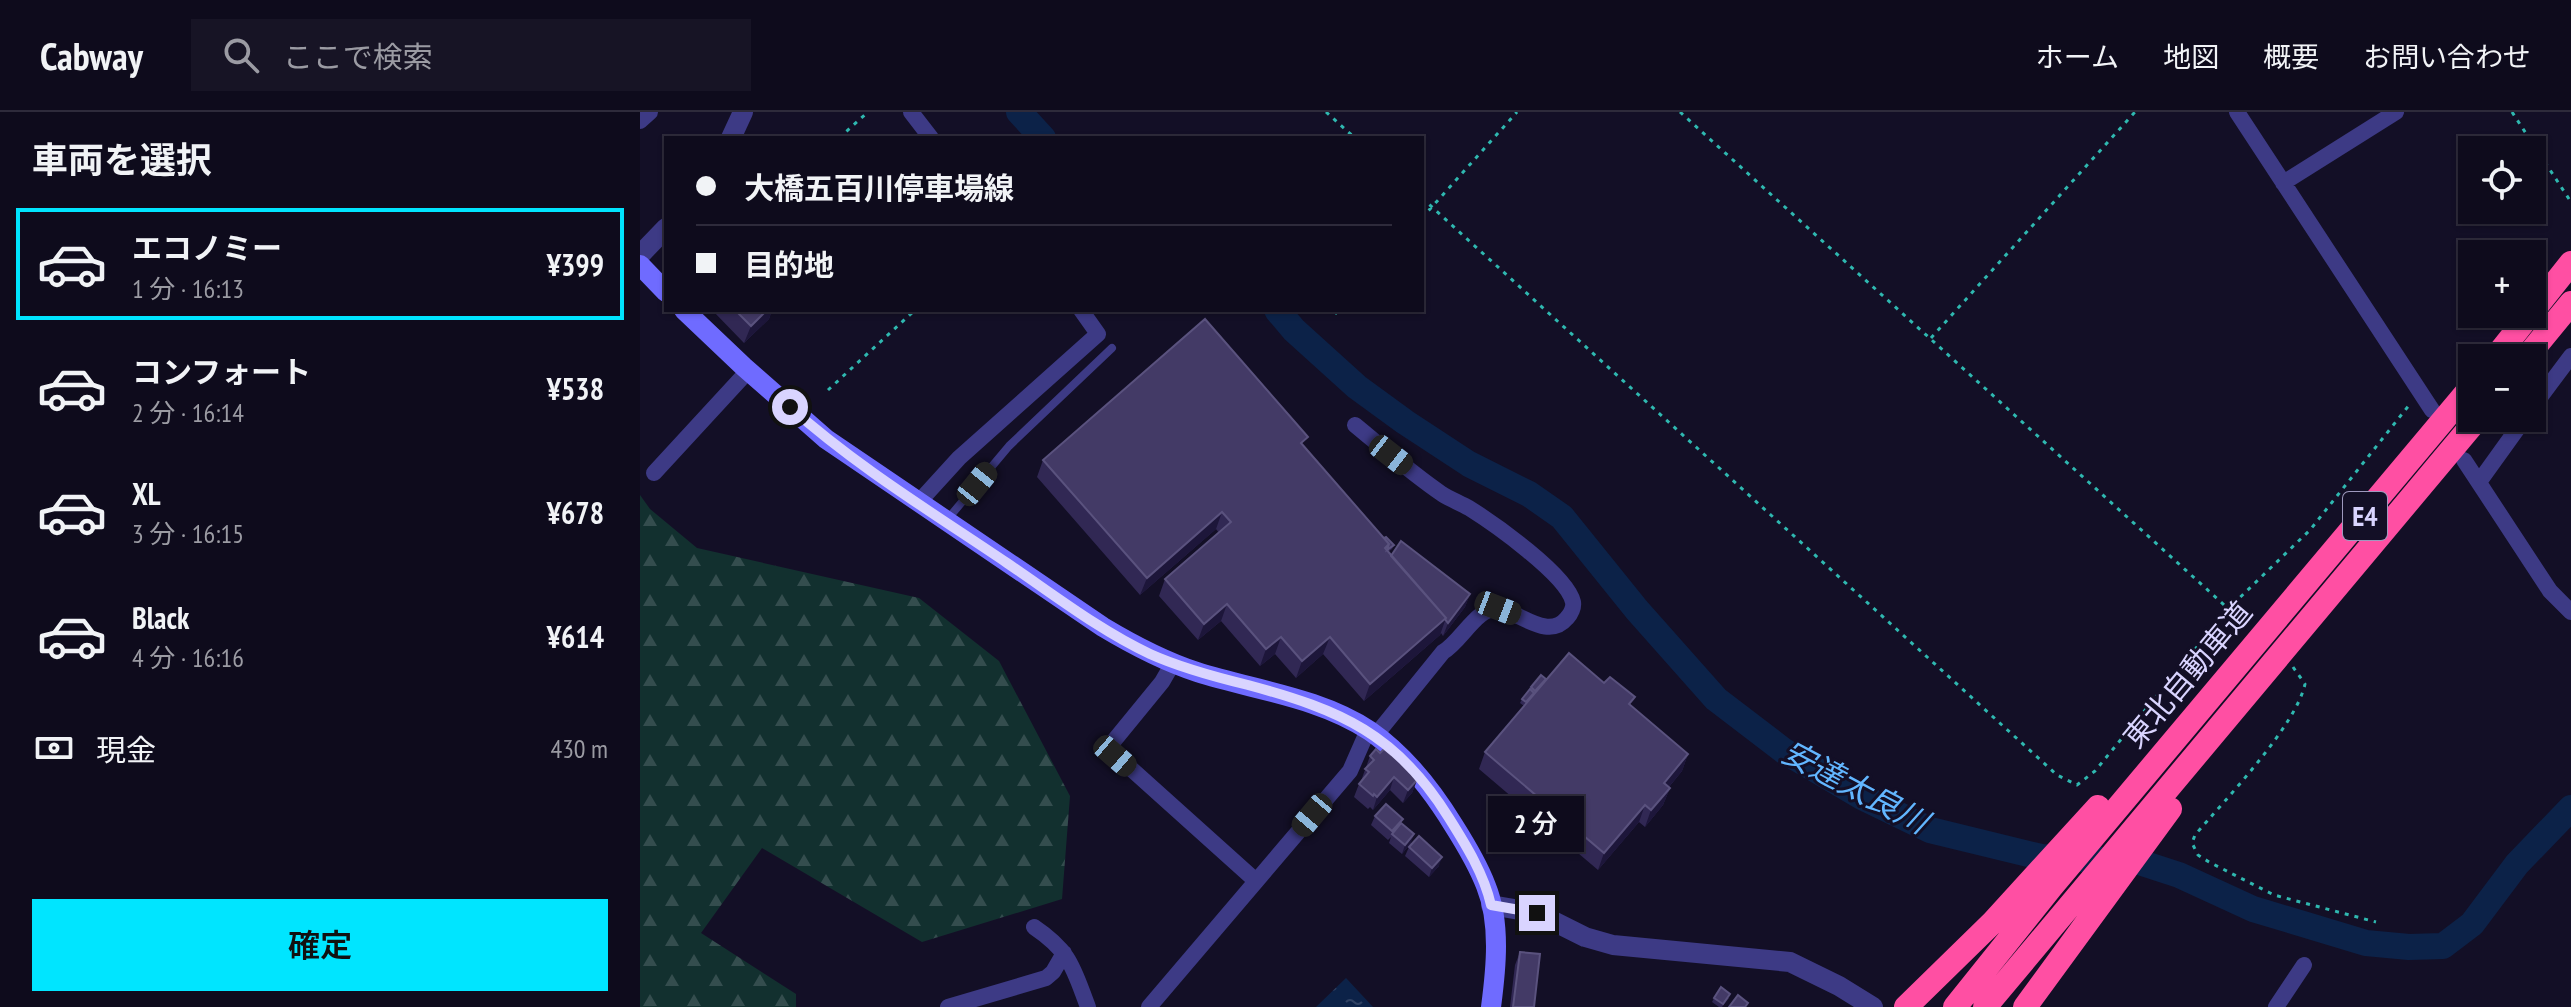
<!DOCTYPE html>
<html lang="ja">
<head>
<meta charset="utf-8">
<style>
  :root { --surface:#0e0b1c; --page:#171425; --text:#f1f3f6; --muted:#9b9ba3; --line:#2e2b3b; --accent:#00e5ff }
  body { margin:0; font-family:"PT Sans Narrow","Noto Sans JP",sans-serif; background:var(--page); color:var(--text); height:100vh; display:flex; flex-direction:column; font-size:30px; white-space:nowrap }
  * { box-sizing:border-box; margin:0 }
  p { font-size:26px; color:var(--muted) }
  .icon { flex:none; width:44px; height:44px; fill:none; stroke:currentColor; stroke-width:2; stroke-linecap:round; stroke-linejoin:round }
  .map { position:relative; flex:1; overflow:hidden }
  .panel { display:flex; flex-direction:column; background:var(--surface); width:640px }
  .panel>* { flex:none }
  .banner { position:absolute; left:24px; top:24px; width:760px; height:176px; border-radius:0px; box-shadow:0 2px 6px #0004,0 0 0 2px var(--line); display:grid; align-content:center; height:176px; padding:0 32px; background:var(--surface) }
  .controls { position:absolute; left:1818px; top:24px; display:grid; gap:16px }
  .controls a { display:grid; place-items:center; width:88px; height:88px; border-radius:0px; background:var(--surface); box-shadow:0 2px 6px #0004,0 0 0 2px var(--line); font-size:40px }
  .end { position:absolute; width:36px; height:36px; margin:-18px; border:10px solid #d9d4ff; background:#111; box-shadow:0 0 0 4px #111 }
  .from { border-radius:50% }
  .bubble { position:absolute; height:56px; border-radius:0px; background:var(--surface); box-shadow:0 2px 6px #0004,0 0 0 2px var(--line); font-size:26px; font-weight:600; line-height:56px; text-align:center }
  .car { position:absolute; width:24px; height:48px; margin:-24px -12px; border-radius:10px; box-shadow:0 0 6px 2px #0007; background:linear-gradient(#222 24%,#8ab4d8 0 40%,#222 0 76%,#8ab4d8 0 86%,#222 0) }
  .banner b { display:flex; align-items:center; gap:28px; height:76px; font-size:30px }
  .banner b+b { border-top:2px solid var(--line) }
  .banner i { width:20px; height:20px; background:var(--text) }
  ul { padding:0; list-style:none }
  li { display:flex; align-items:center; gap:24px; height:112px; margin:0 16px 12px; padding:0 16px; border:4px solid transparent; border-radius:0px }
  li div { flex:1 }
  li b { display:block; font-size:30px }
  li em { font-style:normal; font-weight:600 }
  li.selected { border-color:var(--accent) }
  li>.icon { width:72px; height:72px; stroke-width:1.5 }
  h2 { padding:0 32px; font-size:36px; line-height:96px }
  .pay { display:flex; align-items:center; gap:20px; height:88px; padding:0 32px; font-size:30px }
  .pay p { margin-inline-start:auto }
  .button { display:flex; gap:16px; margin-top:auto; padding:16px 32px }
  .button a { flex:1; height:92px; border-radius:0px; background:var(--accent); color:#111; font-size:32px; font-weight:600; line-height:92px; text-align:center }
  header { display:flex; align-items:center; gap:48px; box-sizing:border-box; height:112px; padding:0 40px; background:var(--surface); border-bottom:2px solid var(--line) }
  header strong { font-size:38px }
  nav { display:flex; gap:44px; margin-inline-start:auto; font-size:28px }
  .search { width:560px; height:72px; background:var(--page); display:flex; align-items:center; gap:20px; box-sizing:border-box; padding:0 28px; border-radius:0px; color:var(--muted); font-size:30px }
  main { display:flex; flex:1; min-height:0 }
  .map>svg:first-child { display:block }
</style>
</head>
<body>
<header>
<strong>Cabway</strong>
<div class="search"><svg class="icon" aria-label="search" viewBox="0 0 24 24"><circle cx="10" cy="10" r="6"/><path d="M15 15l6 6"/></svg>ここで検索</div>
<nav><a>ホーム</a><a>地図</a><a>概要</a><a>お問い合わせ</a></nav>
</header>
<main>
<section class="panel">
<h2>車両を選択</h2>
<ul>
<li class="selected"><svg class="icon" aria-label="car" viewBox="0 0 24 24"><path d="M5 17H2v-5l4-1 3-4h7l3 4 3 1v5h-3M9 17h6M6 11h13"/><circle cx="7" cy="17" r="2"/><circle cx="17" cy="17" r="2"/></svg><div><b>エコノミー</b><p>1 分 · 16:13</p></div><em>¥399</em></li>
<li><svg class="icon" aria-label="car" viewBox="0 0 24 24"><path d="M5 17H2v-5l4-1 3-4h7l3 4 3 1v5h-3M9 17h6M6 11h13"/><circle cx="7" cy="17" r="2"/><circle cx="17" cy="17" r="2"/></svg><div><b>コンフォート</b><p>2 分 · 16:14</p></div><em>¥538</em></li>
<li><svg class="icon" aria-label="car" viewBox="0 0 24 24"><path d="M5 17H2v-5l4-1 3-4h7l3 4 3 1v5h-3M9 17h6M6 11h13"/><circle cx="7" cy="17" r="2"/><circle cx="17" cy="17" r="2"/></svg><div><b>XL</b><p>3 分 · 16:15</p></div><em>¥678</em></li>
<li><svg class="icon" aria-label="car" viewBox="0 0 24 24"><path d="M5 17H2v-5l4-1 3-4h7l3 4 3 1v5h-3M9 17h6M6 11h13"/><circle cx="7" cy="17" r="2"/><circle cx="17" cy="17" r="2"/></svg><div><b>Black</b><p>4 分 · 16:16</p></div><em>¥614</em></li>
</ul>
<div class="pay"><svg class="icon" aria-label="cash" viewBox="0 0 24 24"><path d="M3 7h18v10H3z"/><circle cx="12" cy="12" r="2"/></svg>現金<p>430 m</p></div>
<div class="button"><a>確定</a></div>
</section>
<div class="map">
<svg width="1931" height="895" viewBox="0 0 1931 895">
  <defs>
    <pattern id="forest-firs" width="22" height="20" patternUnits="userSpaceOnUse" patternTransform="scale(2)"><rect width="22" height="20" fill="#12302f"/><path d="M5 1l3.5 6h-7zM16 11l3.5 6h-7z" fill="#344d4e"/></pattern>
    <pattern id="water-ripples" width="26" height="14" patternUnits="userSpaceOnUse" patternTransform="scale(2)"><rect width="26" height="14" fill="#0c2248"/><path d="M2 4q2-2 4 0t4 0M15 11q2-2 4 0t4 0" fill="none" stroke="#2f4163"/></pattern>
  </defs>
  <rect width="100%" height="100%" fill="#130f26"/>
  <path fill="url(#forest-firs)" d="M0,383L10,397L57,436L279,486L359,549L430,684L422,787L282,830L122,736L61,821L156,882V895H0Z"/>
  <path fill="url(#water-ripples)" d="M706,866L733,895H676Z"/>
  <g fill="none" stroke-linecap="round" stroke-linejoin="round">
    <path stroke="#0c2248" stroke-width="26" d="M379,0L403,26
      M637,198L654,218L717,275L765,310L829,352L889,382L922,405L997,498L1076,587L1144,639L1222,685L1290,718L1401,745L1499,750L1539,763L1613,797L1726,831L1769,835L1803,834L1832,812L1877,752L1931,696"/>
    <path stroke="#2fb8b0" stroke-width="3" stroke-dasharray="4 6" stroke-linecap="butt" d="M686,0L715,26
      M1040,0L1603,510
      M1872,0L1931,90
      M199,26L228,0
      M782,86L1417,663L1437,673L1455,659L1589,496L1670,418L1770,292
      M782,106L877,0
      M695,202L699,198
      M1291,226L1495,0
      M188,278L275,198
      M1653,555L1665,572C1656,614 1585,688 1555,723L1552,731L1558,743L1569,750L1634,783L1736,810"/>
    <path stroke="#3d3a85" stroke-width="8" d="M306,409L369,334L472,236"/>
    <path stroke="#3d3a85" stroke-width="16" d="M271,0L291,26
      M1597,0L1792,298
      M0,9L10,0
      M1643,71L1756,0
      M1892,296L1931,244
      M715,313C743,336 771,361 802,382C810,387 820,391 829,396C853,411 927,463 933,490C934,495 931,502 927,506C908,529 880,500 859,497C838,493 821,530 803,540L735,624
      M1824,348L1910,479L1931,500
      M14,361L108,259
      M1839,370L1885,306
      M278,391L319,346L458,222L441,198
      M533,551L522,570L468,636L616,769
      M394,815C431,840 433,856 448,895
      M308,895L406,866L413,860L424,841
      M509,895L710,659L728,618
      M1636,895L1664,853"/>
    <path stroke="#3d3a85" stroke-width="20" d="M91,26L103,0
      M0,143L26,116
      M851,793L897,801L945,825L973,833L1150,850L1199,874L1233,895"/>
    <path stroke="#6f6bff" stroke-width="20" d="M0,153L26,180
      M44,198L104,255L186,327L463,515C493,533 523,549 557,560C613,578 679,585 730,619C766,644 792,678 814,714C826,733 838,753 846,774C861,811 856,857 851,895"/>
    <path stroke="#ff4fa3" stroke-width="24" d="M1892,200L1931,151
      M1855,246L1890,202
      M1886,246L1931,191
      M1266,895L1353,810L1458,695
      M1315,895L1412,774L1832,274
      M1345,895L1838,306
      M1385,895L1530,697"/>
  </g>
  <path fill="#312854" d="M72,198H132L129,207L104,231Z
    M665,336L744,426L754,433L752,437L748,440L751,444L830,482L825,495L803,524L801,521L800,523L724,589L683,542L656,566L635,542L620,554L581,509L558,528L519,484L525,467L579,421L576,417L500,483L397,365L403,348Z
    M906,567L904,571L991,594L1048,642L1042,659L1029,675L1030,676L1023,693L1005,715L999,710L958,758L839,657L845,640L884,594L880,591L882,587L891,575Z
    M751,643L771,658L770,661L777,668L772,681L763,691L750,678L733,698L730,695L728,697L714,685L719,672L721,669L730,644Z
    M735,704L761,712L771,731L762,742L749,731L751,725L748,728L731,713Z
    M769,735L799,754L789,765L765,744Z
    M880,840L894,895H870L875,853Z
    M1074,886H1089L1082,895H1079L1072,890Z"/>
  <path fill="#1d163a" d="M127,198H132L129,207L104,231L111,214Z
    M582,400L576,417L500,483L507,466Z
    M830,482L825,495L803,524L808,511Z
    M587,492L581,509L558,528L564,512Z
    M806,506L800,523L724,589L730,572Z
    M641,525L635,542L620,554L626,537Z
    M690,525L683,542L656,566L662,549Z
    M1048,642L1042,659L1018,688L1024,671Z
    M754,665L750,678L733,698L737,685Z
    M777,668L772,681L763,691L768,678Z
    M1030,676L1023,693L1005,715L1011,698Z
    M1005,693L999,710L958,758L964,741Z
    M774,722L771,731L762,742L765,733Z
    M802,745L799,754L789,765L792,756Z"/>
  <path fill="#433a66" stroke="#5a527e" stroke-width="2" d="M95,198H127L111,214Z
    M565,207L668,325L661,331L749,432L745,436L806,506L730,572L690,525L662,549L641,525L626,537L587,492L564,512L525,467L591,410L582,400L507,466L403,348Z
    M746,425L754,433L747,438L749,432L744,426Z
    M761,429L830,482L808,511L805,507L806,506L751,444Z
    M929,541L964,571L970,565L995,585L989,592L1048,642L1024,671L1030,676L1011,698L1005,693L964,741L845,640Z
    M901,563L906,567L895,579L891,575Z
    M890,577L894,581L886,590L882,587Z
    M736,637L740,641L744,637L751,643L753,641L771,658L769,660L777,668L768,678L754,665L737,685L734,682L733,684L719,672L729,660L725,657L734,648L730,644Z
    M746,692L763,707L752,719L735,704Z
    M761,711L774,722L765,733L752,722Z
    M779,724L802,745L792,756L769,735Z
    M880,840L900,842L894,895H873Z
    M1081,875L1090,882L1083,892L1074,886Z
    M1098,883L1108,891L1105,895H1089Z"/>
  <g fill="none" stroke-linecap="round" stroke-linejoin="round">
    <path stroke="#d9d4ff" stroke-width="10" d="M150,295C216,354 293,401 367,451C413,482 459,518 510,542C541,556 575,565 608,573C701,598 757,622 809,706C826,733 844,762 851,793L897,801"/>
  </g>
  <g text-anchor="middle" stroke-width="6" stroke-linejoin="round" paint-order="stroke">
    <rect fill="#130f26" stroke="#9e99be" stroke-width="2" x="1703" y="380" width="44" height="48" rx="6"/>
    <g font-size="28" font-weight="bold" fill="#d9d4ff">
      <text x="1725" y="414">E4</text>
    </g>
    <g font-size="30" fill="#d9d4ff" stroke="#130f26">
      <text transform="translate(1548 563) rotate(-50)" y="10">東北自動車道</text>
    </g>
    <g font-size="32" font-style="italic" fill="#62b6ff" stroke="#130f26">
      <text transform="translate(1215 675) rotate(28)" y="11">安達太良川</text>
    </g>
  </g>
</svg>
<div class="controls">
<a><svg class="icon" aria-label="locate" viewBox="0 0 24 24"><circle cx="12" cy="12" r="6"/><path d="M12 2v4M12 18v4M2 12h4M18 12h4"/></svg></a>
<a>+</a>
<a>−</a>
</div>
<i class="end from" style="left:150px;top:295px"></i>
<i class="end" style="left:897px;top:801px"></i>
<div class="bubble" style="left:848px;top:684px;width:96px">2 分</div>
<i class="car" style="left:751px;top:343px;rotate:128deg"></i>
<i class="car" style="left:337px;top:372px;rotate:39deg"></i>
<i class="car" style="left:858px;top:496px;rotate:111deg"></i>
<i class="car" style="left:475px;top:644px;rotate:131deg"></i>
<i class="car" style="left:672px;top:703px;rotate:220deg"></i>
<div class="banner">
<b><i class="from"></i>大橋五百川停車場線</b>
<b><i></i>目的地</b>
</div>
</div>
</main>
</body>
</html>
